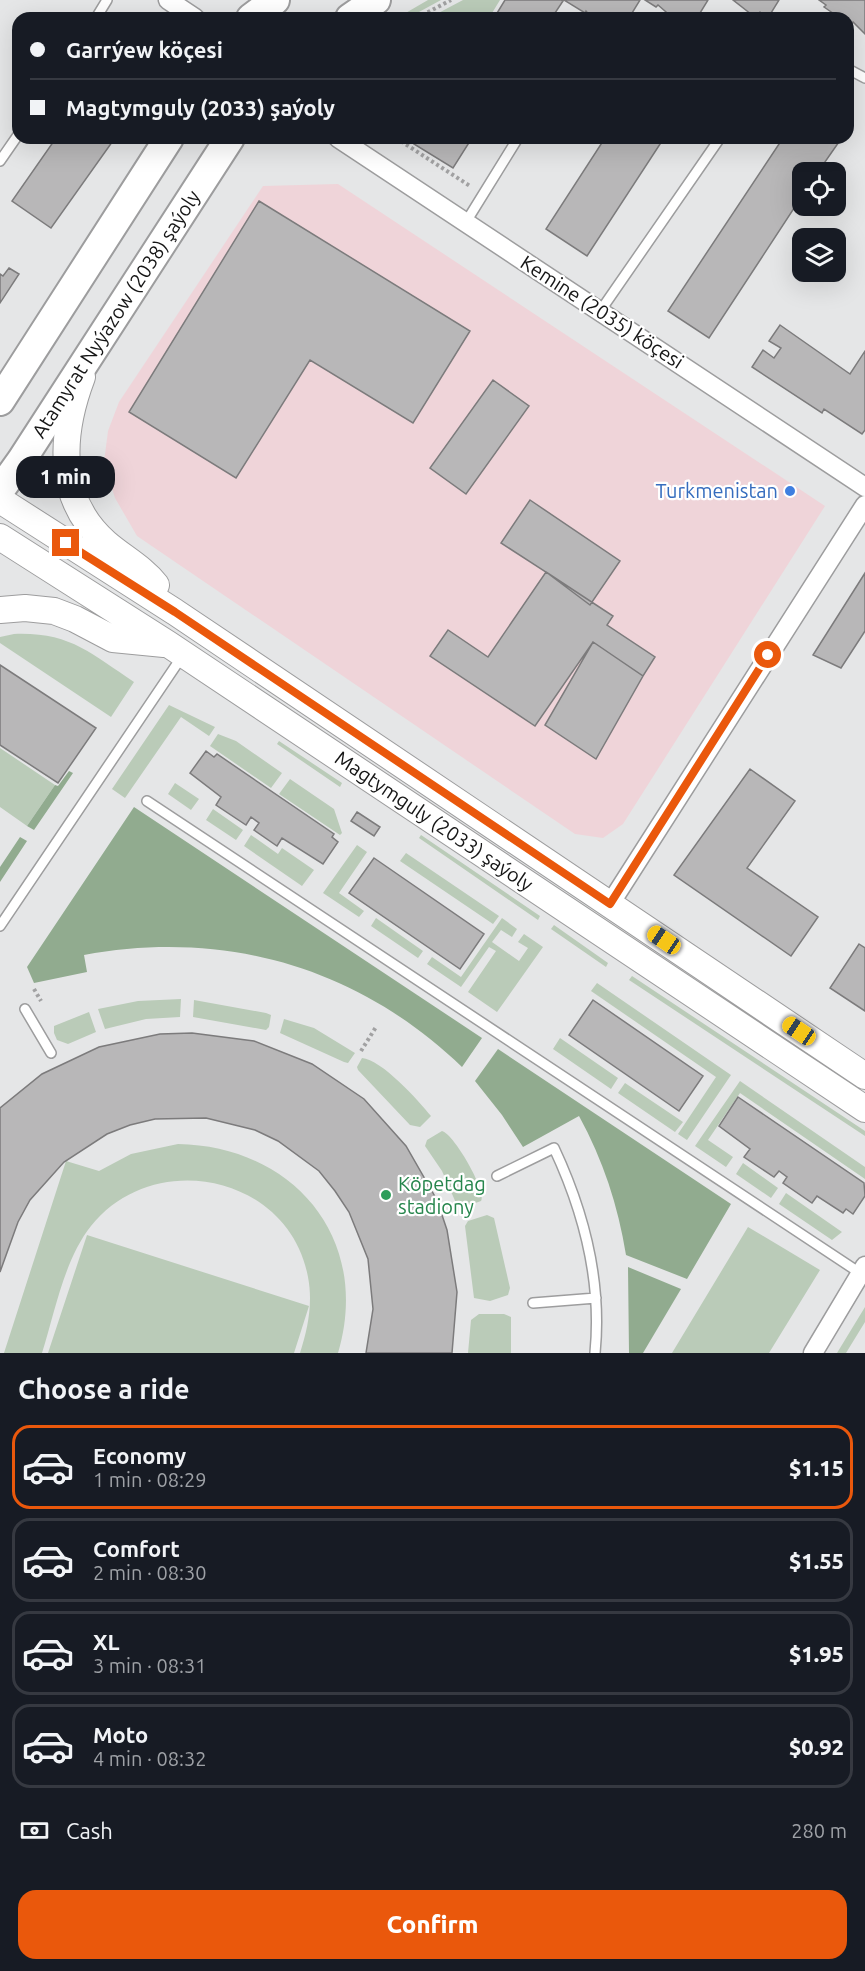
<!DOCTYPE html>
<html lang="en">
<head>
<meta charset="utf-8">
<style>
  :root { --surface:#171b24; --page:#242831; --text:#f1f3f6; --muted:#9ea1a6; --line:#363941; --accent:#ea580c }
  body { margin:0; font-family:Ubuntu,sans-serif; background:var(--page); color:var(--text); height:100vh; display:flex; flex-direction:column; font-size:22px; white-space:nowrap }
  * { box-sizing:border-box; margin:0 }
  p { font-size:20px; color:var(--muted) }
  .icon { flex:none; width:33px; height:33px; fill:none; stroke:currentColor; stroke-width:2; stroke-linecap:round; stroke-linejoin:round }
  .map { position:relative; height:1353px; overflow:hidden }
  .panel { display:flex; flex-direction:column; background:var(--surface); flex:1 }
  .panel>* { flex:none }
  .hud { position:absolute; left:12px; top:12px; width:842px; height:132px; border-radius:18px; box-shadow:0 6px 24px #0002; display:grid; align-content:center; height:132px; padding:0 18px; background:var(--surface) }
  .buttons { position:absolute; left:792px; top:162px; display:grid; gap:12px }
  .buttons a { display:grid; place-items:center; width:54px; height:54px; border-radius:12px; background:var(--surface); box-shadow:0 6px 24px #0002; font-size:30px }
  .end { position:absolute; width:27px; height:27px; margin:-14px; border:8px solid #ea580c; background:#fff; box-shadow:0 0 0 3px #fff }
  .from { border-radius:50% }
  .bubble { position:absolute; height:42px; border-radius:18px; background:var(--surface); box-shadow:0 6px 24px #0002; font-size:20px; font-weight:800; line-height:42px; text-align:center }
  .car { position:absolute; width:18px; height:36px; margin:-18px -9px; border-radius:8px; box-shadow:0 0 4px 2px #0007; background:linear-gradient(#f5c518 24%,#345 0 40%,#f5c518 0 76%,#345 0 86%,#f5c518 0) }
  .hud b { display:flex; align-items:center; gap:21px; height:57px; font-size:22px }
  .hud b+b { border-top:2px solid var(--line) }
  .hud i { width:15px; height:15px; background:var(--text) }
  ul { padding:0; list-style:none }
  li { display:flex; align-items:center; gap:18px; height:84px; margin:0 12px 9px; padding:0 6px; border:3px solid var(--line); border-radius:18px }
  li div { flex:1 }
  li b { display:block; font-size:22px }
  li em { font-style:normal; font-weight:800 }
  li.selected { border-color:var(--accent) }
  li>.icon { width:54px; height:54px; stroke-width:1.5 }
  h2 { padding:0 18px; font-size:27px; line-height:72px }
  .pay { display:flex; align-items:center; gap:15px; height:66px; padding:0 18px; font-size:22px }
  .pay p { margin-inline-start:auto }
  .action { display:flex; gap:12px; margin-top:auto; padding:12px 18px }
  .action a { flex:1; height:69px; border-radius:18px; background:var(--accent); color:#fff; font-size:24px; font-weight:800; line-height:69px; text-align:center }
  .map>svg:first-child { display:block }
</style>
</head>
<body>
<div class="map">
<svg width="865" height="1353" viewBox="0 0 865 1353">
  <rect width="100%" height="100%" fill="#e5e6e7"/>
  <path fill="#efd4d9" d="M338,184L825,506L623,824L603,838L575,834L137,536L115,498L104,462L108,431L119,402L263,186Z"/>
  <path fill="#bacbb8" d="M428,0H441L408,18H397Z
    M463,0H500L489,18H429Z
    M14,634C70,632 90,653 134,682L111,717L0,643V637Z
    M169,705L215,727L209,736L181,717L125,798L112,789Z
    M218,734L236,741L282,773L271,788L210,746Z
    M279,741L342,783L340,787L277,744Z
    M0,748L55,785L27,826L0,807Z
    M290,779L334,809L342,833L340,835L279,794Z
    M175,783L199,799L191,810L168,794Z
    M213,809L243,830L236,840L206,820Z
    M251,835L278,854L282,848L314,870L302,886L244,846Z
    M421,835L540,916L538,920L419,838Z
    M357,845L367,852L339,893L364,911L359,917L323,893Z
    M406,853L499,916L493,924L400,861Z
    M376,918L423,951L418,958L371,926Z
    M502,918L517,929L512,937L501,930L492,942L519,961L528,948L518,942L524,934L543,947L497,1012L468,992L496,951L489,947L461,987L427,964L432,957L461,977Z
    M554,925L608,963L606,967L551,929Z
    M632,976L865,1131V1136L629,980Z
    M597,983L731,1075L687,1140L678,1134L716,1077L591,991Z
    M181,999L180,1017L146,1019L105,1029L98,1009L138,1001Z
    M194,1000L266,1013L271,1015L269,1027L266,1030L193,1017Z
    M89,1012L96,1032L68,1044L57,1040L54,1033V1026Z
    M284,1019L314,1028L355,1053L348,1063L344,1062L280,1033Z
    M560,1038L618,1078L611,1089L553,1049Z
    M362,1058C381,1059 419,1101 431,1116L420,1127L410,1125L358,1070L357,1067Z
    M740,1081L865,1167V1179L740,1093L708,1140L733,1157L726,1167L695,1146Z
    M625,1083L683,1122L675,1132L618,1093Z
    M442,1131C454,1134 487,1191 481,1201L464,1207L456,1203L442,1171L425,1146L427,1140Z
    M178,1144C293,1146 372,1238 338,1353H300C308,1328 313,1303 308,1277C289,1175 154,1147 91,1226C64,1260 55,1312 42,1353H4L66,1161L99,1171L131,1154Z
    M743,1163L778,1188L771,1198L736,1174Z
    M786,1193L842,1232L832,1240L779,1204Z
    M487,1215L494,1218L510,1288L508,1295L490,1301L474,1298L465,1226L468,1221Z
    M748,1227L820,1270L769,1353H672Z
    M87,1235L309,1306L294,1353H48Z
    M865,1307V1322L846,1353H837Z
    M479,1314H504L511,1317V1353H468L471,1320Z"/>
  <path fill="#91ab8f" d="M69,771L73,773L34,830L27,826L55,785L58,786Z
    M134,807L482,1038L462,1067C358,967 225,929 84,955L87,972L34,983L27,967Z
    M20,837L27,841L0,882V867Z
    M498,1049L731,1204L687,1279L626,1255C618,1205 603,1160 579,1116L523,1147L502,1115L475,1081Z
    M628,1267L681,1289L643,1353H629Z"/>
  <path fill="#b8b7b8" stroke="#7c7b7c" stroke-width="1.5" d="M505,0H561L563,1L553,16L549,14L546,18H494Z
    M564,0H640L629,18H592L586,11L585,13Z
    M645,0H708L697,18H673L658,5L656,7Z
    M733,0H779L768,18L760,12L756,18Z
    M819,0H865V34L853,22L851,25L848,23V18H840L824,7L826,5Z
    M56,138H115L51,228L12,201Z
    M418,138H476L473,143L470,141L453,168L414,144Z
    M605,138H664L587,256L546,229Z
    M783,138L841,139L818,172H802V196L709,338L668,311Z
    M259,201L470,331L413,423L310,360L236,478L129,412Z
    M9,268L19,274L0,303V274L3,276Z
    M780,325L850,374L865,351V430L862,434L824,409L822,413L752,367L763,350L774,358L781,348L769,341Z
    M493,380L529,406L466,494L430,468Z
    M530,500L620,561L590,605L546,572L501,543Z
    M546,572L613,616L607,625L655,657L643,676L593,642L535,726L430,656L448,630L488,657Z
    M865,573V631L841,668L813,655Z
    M593,642L643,676L596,759L545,725Z
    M0,665L96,728L58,783L0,745Z
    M206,751L214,757L217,754L334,834L332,837L338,842L323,864L282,838L277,846L254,830L259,823L251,817L246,825L216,805L221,797L190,773Z
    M750,769L795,801L747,868L818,917L791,956L674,875Z
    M357,812L380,827L374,836L351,821Z
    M374,858L484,934L460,969L349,893Z
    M859,944L865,948V1011L830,988Z
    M593,1000L703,1076L679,1111L569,1035Z
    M192,1033L254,1041L312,1064L364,1099L406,1146L437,1200L447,1230L457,1292L452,1353H366L373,1309L368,1259L349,1212L335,1191L319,1171L278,1141L255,1130L206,1118L155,1119L130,1125L107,1134L64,1162L30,1200L18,1222L0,1272V1108L42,1074L99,1047L160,1034Z
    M738,1097L864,1183L865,1196L853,1214L846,1209L843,1213L817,1196L812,1203L783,1183L787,1177L779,1171L774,1177L744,1157L750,1149L719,1126Z"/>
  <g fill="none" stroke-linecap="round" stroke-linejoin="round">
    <defs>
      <path id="service" d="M96,18L107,0
        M848,69L865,78
        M0,161L18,135
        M466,222L518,138
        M601,310L720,138
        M147,801L860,1273
        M0,926L183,655
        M25,1009L51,1053
        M497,1176L554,1148C584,1212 602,1282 595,1353
        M533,1303L596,1298"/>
      <path id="minor" d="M168,0L195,18
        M338,138L865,487
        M610,904L865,505
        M813,1353L865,1266"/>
      <path id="secondary" d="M82,377C60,435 56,499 106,543C122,557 143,568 156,585
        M0,500L175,612L865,1076
        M0,537L168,644L865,1109
        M0,610L25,608L54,611L75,619L113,639L164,644"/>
      <path id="primary" d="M251,18L275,0
        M350,18L376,0
        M0,401L169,138
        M0,490L21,461L230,138"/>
    </defs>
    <use href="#service" stroke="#9d9d9e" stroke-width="12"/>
    <use href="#minor" stroke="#9d9d9e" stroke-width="21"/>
    <use href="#secondary" stroke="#9d9d9e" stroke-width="28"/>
    <use href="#primary" stroke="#9d9d9e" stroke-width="32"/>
    <path stroke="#a1a1a2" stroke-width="4" stroke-dasharray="3 3" stroke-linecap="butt" d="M417,18L451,0
      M396,138L470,186
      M34,989L41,1001
      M361,1051L376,1027"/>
    <use href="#service" stroke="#fff" stroke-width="9"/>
    <use href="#minor" stroke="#fff" stroke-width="18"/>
    <use href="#secondary" stroke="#fff" stroke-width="26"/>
    <use href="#primary" stroke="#fff" stroke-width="28"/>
  </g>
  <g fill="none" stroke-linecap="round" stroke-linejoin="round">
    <path stroke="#ea580c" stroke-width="8" d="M66,543L175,612L610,904L768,655"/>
  </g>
  <circle fill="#3f7fe0" stroke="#fff" stroke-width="2" cx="790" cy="491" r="6"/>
  <circle fill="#2e9e5b" stroke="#fff" stroke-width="2" cx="386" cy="1195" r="6"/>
  <g text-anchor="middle" stroke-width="4.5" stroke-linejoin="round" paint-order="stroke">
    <g font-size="20" fill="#151515" stroke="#fff">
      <text transform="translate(602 312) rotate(33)" y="7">Kemine (2035) köçesi</text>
      <text transform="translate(116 314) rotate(-57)" y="7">Atamyrat Nyýazow (2038) şaýoly</text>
      <text transform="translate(434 821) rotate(34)" y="7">Magtymguly (2033) şaýoly</text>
    </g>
    <g font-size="20" fill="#366cbe" stroke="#fff" text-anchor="end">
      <text x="778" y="498">Turkmenistan</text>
    </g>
    <g font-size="20" fill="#27864d" stroke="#fff" text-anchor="start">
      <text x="398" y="1191">Köpetdag<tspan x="398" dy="23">stadiony</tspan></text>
    </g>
  </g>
</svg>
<div class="buttons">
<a><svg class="icon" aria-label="locate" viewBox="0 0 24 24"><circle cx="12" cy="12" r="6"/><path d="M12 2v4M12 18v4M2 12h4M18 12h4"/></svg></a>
<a><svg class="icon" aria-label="layers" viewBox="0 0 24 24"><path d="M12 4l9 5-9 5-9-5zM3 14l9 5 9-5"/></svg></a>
</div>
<i class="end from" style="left:768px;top:655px"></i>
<i class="end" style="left:66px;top:543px"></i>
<div class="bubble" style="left:16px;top:456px;width:99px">1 min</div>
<i class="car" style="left:664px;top:940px;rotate:304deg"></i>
<i class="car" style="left:799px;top:1031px;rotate:304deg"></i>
<div class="hud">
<b><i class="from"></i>Garrýew köçesi</b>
<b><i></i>Magtymguly (2033) şaýoly</b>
</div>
</div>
<section class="panel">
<h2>Choose a ride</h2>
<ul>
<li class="selected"><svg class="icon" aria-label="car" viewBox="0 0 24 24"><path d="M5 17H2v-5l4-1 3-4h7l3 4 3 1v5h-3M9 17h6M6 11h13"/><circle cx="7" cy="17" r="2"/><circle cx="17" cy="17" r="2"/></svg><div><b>Economy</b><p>1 min · 08:29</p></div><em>$1.15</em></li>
<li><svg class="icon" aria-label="car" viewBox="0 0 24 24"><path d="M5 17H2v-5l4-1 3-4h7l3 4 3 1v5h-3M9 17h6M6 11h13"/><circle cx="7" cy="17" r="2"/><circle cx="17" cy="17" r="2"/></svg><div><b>Comfort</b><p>2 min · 08:30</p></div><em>$1.55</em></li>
<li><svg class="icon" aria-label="car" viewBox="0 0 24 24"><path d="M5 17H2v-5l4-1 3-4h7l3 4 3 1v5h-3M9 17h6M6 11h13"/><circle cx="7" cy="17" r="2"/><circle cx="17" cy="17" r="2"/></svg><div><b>XL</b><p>3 min · 08:31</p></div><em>$1.95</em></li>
<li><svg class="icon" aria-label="car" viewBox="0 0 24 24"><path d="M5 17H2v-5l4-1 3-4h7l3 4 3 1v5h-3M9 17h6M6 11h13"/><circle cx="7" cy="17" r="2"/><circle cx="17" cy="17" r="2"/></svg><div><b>Moto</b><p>4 min · 08:32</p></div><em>$0.92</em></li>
</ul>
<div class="pay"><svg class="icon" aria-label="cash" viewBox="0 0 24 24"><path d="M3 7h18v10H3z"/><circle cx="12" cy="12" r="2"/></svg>Cash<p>280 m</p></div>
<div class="action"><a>Confirm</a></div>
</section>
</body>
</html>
